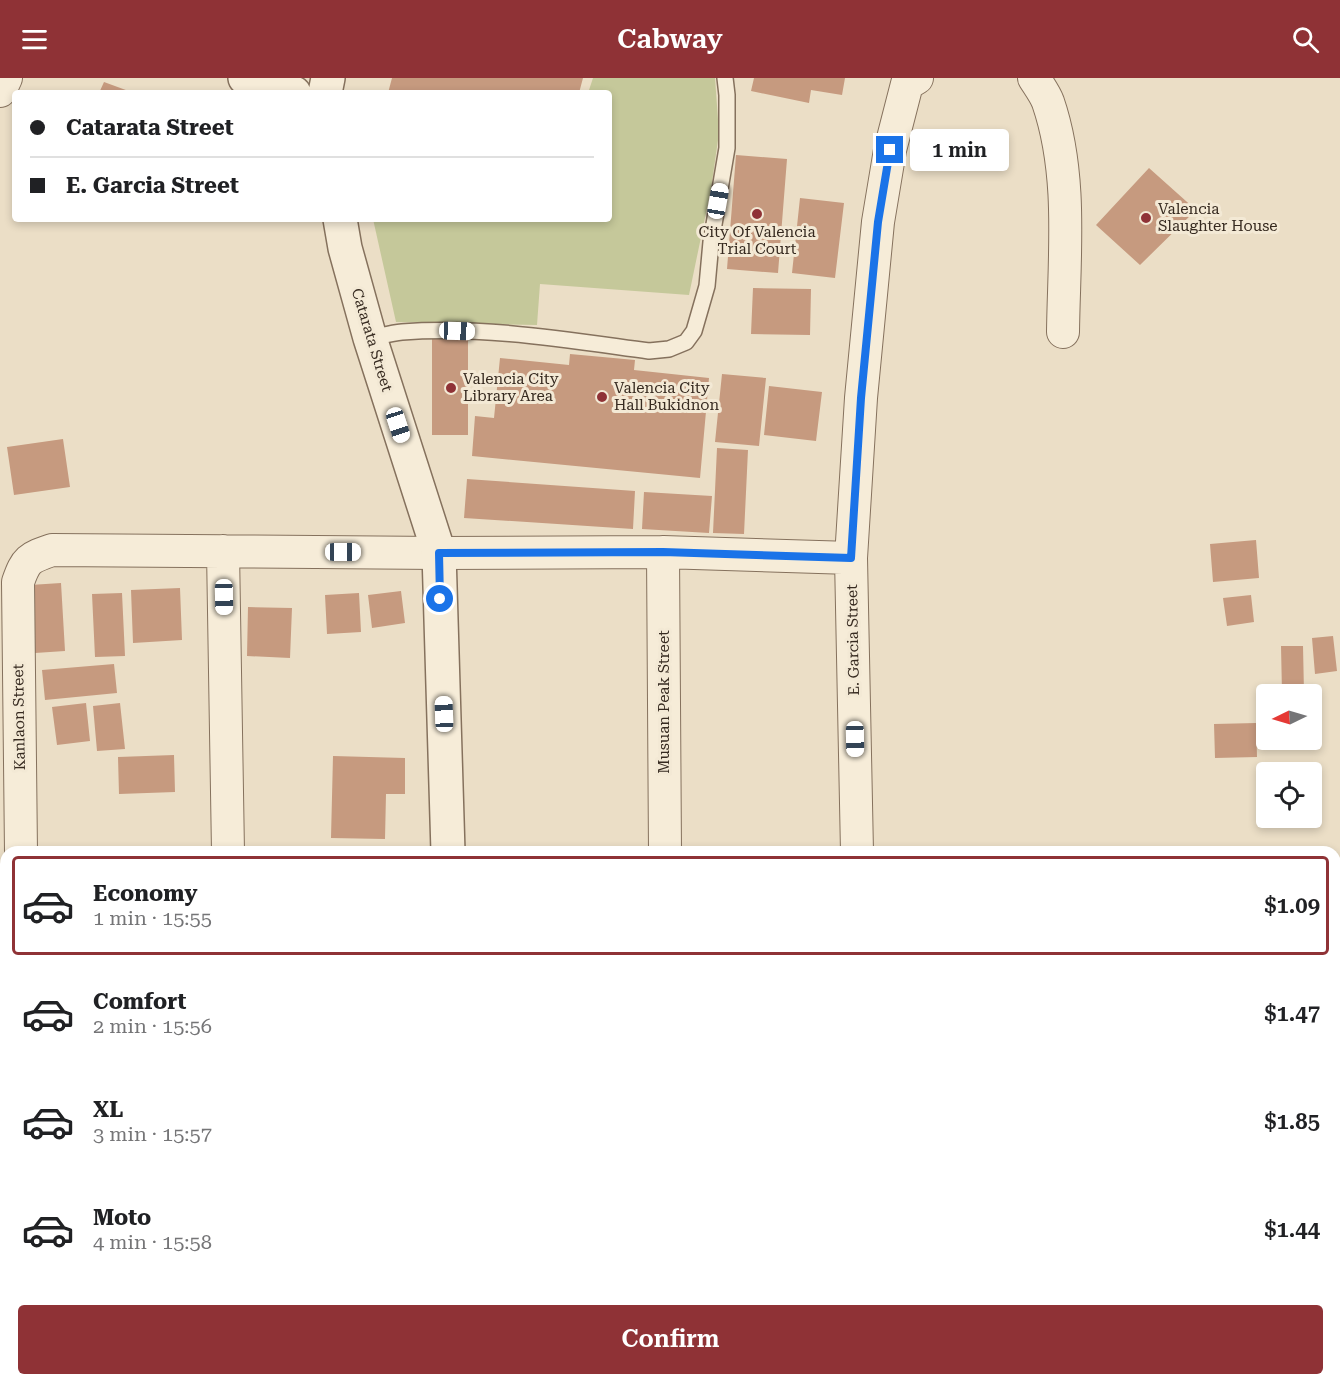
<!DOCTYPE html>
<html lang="en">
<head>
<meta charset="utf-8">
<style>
  :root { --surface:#fff; --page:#f2f2f2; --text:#202124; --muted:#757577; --line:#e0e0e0; --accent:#8f3236 }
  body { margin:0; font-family:"Roboto Serif",serif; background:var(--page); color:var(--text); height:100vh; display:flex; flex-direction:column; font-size:22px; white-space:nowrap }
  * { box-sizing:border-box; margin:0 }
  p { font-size:20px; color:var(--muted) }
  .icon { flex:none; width:33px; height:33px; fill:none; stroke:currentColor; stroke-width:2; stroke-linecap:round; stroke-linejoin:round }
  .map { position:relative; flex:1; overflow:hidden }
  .drawer { position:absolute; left:0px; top:768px; width:1341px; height:540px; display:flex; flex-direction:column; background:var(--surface); border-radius:18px 18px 0 0; box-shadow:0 3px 9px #0003 }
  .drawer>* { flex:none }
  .hud { position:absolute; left:12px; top:12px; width:600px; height:132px; border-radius:6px; box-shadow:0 3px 9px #0003; display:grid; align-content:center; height:132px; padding:0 18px; background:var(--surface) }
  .needle { width:39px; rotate:265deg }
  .controls { position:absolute; left:1256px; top:606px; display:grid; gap:12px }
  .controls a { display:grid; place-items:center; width:66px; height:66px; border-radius:6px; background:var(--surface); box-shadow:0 3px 9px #0003; font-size:30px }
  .end { position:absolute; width:27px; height:27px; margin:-14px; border:8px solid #1a73e8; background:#fff; box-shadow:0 0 0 3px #fff }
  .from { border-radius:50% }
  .bubble { position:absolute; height:42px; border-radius:6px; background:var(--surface); box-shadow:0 3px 9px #0003; font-size:20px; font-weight:600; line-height:42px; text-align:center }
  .car { position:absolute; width:18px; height:36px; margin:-18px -9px; border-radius:8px; box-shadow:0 0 4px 2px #0007; background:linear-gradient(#fff 24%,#345 0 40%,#fff 0 76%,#345 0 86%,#fff 0) }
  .hud b { display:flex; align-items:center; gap:21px; height:57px; font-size:22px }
  .hud b+b { border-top:2px solid var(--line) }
  .hud i { width:15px; height:15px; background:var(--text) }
  ul { padding:10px 0 0; list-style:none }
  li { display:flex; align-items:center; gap:18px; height:99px; margin:0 12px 9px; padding:0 6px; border:3px solid transparent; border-radius:6px }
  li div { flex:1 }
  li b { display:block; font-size:22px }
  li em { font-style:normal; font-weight:600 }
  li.selected { border-color:var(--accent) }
  li>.icon { width:54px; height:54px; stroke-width:1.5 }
  .primary-button { display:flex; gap:12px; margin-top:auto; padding:12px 18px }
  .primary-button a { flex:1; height:69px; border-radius:6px; background:var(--accent); color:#fff; font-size:24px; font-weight:600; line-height:69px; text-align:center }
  header { display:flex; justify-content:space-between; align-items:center; height:78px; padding:0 18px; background:var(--accent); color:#fff; font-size:27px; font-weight:600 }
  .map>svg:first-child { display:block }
</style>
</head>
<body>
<header><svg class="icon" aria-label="menu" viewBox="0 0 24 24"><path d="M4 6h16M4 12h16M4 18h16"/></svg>Cabway<svg class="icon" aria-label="search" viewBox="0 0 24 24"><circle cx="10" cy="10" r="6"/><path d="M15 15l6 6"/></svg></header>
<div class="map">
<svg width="1340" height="1308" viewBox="0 0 1340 1308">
  <rect width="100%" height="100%" fill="#ebdec6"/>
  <path fill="#c5c89a" d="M593,0H715L719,55L711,111L689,217L540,206L537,247L396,244L373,141H609V15H588Z"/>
  <path fill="#c69a7f" d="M392,0H583L579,15H388Z
    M754,0H845L842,17L811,12L809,25L751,13Z
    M104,4L134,15H99Z
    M736,77L787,81L778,195L727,191Z
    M1149,90L1196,132L1140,187L1096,147Z
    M800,120L844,125L835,200L792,195Z
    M753,210L811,211L810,257L751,256Z
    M468,260V357H432V261Z
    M570,276L635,282L634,292L709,300L700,400L472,378L475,338L494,340L500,280L569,287Z
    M722,296L766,300L759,368L715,364Z
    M769,308L822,314L816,363L764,357Z
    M63,361L70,409L14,417L7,369Z
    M717,370L748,372L744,456L713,455Z
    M467,401L635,413L633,451L464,440Z
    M644,414L712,418L709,455L642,451Z
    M1256,462L1259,500L1213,504L1210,466Z
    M61,505L65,573L35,575L30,507Z
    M180,510L182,562L133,565L131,512Z
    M401,513L405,545L372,550L368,517Z
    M122,515L125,578L95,579L92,516Z
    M359,515L361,554L327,556L325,517Z
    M1251,517L1254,544L1227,548L1223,520Z
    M248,529L292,530L290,580L247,578Z
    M1333,558L1337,593L1315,596L1312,560Z
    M1281,568H1303L1304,615H1282Z
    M114,586L117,615L45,622L42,592Z
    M86,625L90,663L57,667L52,629Z
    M120,625L125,671L97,673L93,628Z
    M1256,645L1257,679L1215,680L1214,646Z
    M1268,662H1296V672H1268Z
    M174,677L175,714L119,716L118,679Z
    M333,678L405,680V716H386L385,761L331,760Z
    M363,768V774H298V771Z
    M684,1302H734L735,1308H685Z"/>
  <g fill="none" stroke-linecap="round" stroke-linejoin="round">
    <defs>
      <path id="service" d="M370,260C381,258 391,255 402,254C485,248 567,262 649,273L669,271L686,264L694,253L707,208L711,164L727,70V17L725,0"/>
      <path id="minor" d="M1034,0C1039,8 1045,16 1048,24C1073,97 1064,178 1063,254
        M0,13L6,0
        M223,473L228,774
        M663,474L665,774
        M21,774L18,504C26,481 29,480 52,472L439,475L663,474L851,480
        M857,774L851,480L861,320L878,144L890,72L907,6L917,0
        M0,1207H6
        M1335,1248L1340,1249
        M241,1302L242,1308
        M760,1302L761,1308
        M1051,1302L1052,1308
        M24,1308V1302"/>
      <path id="tertiary" d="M245,0L294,15
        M325,15L328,0
        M340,141L345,170L370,260L439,475L448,774
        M470,1302L471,1308"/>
    </defs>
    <use href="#service" stroke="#85715d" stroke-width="18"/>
    <use href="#minor" stroke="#85715d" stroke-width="34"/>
    <use href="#tertiary" stroke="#85715d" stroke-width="36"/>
    <use href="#service" stroke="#f6ecd8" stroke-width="15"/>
    <use href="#minor" stroke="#f6ecd8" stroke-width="32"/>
    <use href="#tertiary" stroke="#f6ecd8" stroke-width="33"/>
  </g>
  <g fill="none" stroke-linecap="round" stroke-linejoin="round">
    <path stroke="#1a73e8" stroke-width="8" d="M440,521L439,475L663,474L851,480L861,320L878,144L890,72"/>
  </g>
  <g fill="#8f3236" stroke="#f3e9d5" stroke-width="2">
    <circle cx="757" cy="136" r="6"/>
    <circle cx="1146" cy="140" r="6"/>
    <circle cx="451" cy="310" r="6"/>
    <circle cx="602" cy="319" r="6"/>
  </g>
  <g text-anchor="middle" stroke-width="6" stroke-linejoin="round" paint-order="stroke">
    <g font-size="15" fill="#362a20" stroke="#f3e9d5" text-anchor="start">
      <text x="1158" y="136">Valencia<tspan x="1158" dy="17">Slaughter House</tspan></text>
      <text x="757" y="159" text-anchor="middle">City Of Valencia<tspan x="757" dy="17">Trial Court</tspan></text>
      <text x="463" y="306">Valencia City<tspan x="463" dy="17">Library Area</tspan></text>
      <text x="614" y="315">Valencia City<tspan x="614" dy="17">Hall Bukidnon</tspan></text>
    </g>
    <g font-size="15" fill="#362a20" stroke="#f3e9d5">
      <text transform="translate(372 262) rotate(73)" y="5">Catarata Street</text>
      <text transform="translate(853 562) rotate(-91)" y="5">E. Garcia Street</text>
      <text transform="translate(664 624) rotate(-90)" y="5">Musuan Peak Street</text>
      <text transform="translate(19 639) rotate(-91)" y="5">Kanlaon Street</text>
    </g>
  </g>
</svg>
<div class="controls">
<a><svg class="needle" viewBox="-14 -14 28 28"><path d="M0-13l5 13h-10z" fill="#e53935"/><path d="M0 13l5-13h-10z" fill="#757577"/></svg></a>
<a><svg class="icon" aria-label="locate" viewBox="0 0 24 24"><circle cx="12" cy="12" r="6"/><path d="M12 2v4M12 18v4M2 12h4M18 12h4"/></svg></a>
</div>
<i class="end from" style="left:440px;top:521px"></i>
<i class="end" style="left:890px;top:72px"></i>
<div class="bubble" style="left:910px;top:51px;width:99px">1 min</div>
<i class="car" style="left:718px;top:123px;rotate:10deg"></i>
<i class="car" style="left:457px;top:253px;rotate:92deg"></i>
<i class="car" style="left:398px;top:347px;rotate:162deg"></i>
<i class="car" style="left:343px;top:474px;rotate:90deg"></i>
<i class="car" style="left:224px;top:519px;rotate:179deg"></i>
<i class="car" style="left:444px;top:636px;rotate:358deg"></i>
<i class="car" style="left:855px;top:661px;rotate:179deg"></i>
<div class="hud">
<b><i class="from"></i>Catarata Street</b>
<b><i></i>E. Garcia Street</b>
</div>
<section class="drawer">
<ul>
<li class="selected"><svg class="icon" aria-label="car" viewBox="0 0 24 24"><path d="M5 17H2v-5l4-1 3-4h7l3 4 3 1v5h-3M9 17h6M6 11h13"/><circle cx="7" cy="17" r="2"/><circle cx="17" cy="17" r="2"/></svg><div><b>Economy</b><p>1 min · 15:55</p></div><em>$1.09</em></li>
<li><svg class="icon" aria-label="car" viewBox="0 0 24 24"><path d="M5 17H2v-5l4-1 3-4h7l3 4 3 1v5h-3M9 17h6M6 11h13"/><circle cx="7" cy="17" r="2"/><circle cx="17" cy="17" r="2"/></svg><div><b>Comfort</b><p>2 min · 15:56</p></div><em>$1.47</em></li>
<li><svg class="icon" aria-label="car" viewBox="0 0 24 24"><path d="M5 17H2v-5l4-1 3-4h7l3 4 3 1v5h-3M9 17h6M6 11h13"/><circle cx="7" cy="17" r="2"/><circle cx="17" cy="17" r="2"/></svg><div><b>XL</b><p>3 min · 15:57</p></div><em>$1.85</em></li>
<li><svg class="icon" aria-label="car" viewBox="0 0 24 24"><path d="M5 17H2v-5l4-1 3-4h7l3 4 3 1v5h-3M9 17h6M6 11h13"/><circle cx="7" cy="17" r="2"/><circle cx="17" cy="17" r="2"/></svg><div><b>Moto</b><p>4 min · 15:58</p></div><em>$1.44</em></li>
</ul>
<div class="primary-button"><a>Confirm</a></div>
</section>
</div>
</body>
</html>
